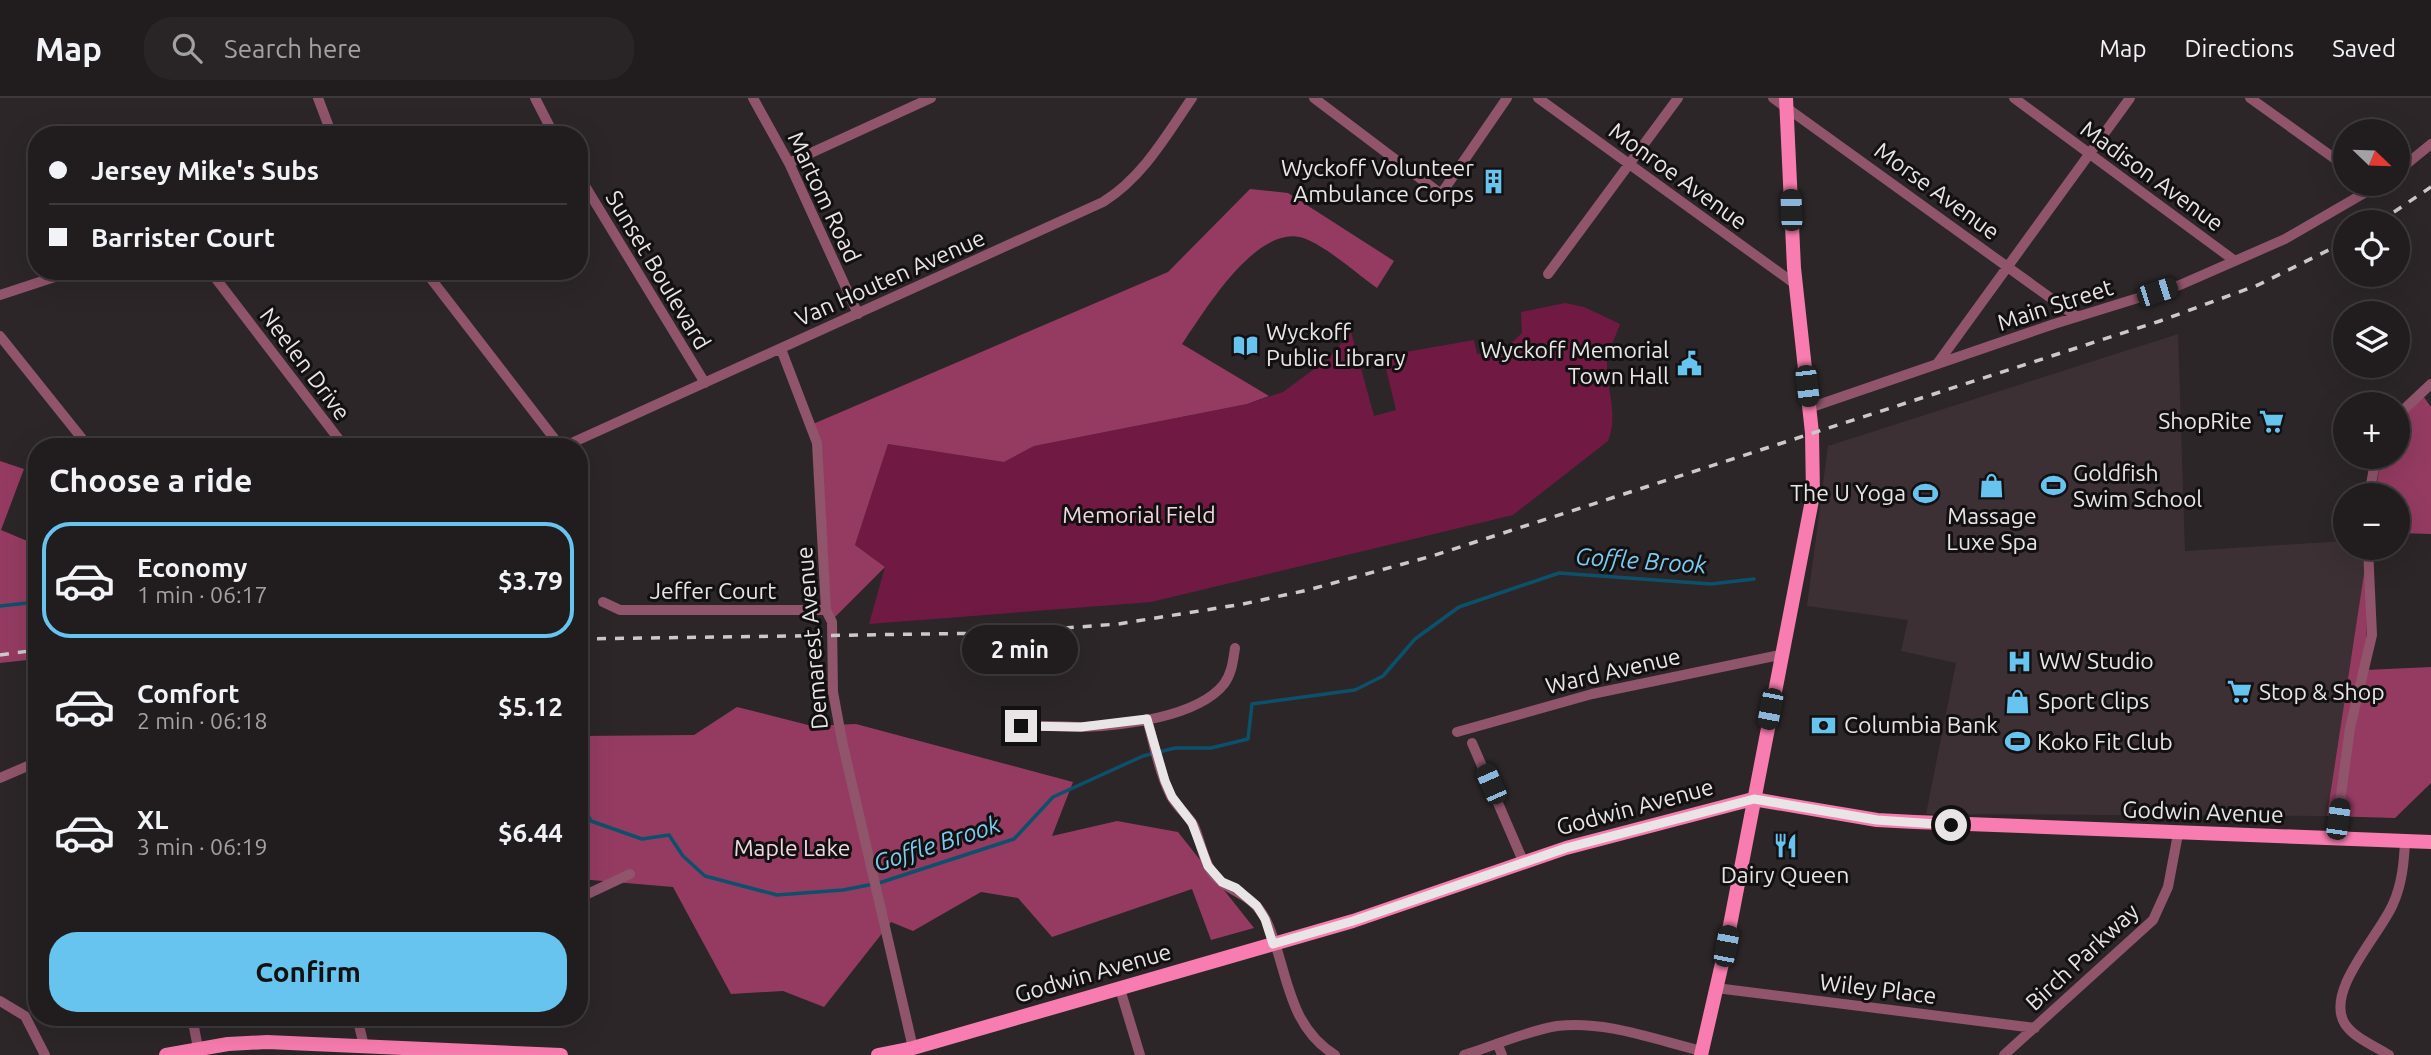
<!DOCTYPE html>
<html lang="en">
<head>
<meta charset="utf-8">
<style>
  :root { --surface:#211c1e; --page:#292527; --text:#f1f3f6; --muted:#a2a1a4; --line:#3e3a3c; --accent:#67c4ef }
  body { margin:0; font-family:Ubuntu,sans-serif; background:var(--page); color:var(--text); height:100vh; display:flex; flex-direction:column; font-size:26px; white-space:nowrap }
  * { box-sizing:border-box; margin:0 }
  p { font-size:23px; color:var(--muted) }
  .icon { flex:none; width:38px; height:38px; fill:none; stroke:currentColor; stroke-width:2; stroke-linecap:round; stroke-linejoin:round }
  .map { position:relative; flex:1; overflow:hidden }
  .sheet { position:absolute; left:28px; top:340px; width:560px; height:588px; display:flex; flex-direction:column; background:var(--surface); border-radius:28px; box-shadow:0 7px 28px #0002,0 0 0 2px var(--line) }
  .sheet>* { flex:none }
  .top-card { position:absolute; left:28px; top:28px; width:560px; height:154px; border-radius:28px; box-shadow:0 7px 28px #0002,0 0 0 2px var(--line); display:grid; align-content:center; height:154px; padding:0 21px; background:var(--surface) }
  .needle { width:46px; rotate:113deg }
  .buttons { position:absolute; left:2333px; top:21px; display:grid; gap:14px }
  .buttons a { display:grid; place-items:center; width:77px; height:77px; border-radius:50%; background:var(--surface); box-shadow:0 7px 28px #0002,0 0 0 2px var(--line); font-size:35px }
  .end { position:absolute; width:32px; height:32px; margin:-16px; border:9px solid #e9e5e7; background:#111; box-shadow:0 0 0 4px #111 }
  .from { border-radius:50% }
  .bubble { position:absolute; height:49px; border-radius:24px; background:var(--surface); box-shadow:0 7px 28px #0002,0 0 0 2px var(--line); font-size:23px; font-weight:700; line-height:49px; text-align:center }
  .car { position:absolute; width:21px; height:42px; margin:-21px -10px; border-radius:9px; box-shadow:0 0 5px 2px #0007; background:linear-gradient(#222 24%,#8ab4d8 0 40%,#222 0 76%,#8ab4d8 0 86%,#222 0) }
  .top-card b { display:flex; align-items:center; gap:24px; height:66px; font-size:26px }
  .top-card b+b { border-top:2px solid var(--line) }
  .top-card i { width:18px; height:18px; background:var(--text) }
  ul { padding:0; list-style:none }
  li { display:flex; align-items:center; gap:21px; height:116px; margin:0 14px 10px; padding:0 7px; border:4px solid transparent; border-radius:28px }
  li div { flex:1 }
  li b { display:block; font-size:26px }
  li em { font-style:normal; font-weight:700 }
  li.selected { border-color:var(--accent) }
  li>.icon { width:63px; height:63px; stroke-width:1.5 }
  h2 { padding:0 21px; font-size:32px; line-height:84px }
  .primary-button { display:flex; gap:14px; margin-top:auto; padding:14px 21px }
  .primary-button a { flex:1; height:80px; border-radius:28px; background:var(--accent); color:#111; font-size:28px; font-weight:700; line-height:80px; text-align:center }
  header { display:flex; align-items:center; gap:42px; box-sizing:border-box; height:98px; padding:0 35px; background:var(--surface); border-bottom:2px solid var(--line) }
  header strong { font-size:33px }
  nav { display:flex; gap:38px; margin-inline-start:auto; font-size:24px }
  .search { width:490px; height:63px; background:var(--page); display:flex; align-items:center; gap:18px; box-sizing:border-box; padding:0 24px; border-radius:28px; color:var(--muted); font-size:26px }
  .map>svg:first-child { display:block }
</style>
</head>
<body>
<header>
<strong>Map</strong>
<div class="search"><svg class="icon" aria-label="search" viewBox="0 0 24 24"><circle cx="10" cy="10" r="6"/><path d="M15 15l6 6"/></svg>Search here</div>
<nav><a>Map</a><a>Directions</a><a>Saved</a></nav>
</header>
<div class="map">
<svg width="2431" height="957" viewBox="0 0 2431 957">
  <rect width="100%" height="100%" fill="#2c2628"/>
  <path fill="#3c3034" d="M2178,236L2185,453L2345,443V450H2368L2361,553L2327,718L1926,716L1956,565L1901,553L1908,522L1807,508L1828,348Z"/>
  <path fill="#701a43" d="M1565,205L1584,209L1620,226C1616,238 1608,252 1607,264C1606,292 1619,315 1608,343L1513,417L1151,504L869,526L885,469L855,447L888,346L1004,364L1034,348L1247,306L1283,294L1328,261L1351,234L1374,318L1396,312L1383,258L1474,242L1477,256L1507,249L1522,235L1521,214Z"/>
  <path fill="#953b62" d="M1250,91L1288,95L1394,163L1377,190C1356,175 1328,150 1306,141C1259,121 1204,214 1182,246L1269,298L1247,306L1034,348L1004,364L888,346L855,447L885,469L829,525L813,326L1168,174Z
    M2421,295L2431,309V436L2398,435V397H2375L2381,359H2398V324Z
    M0,363L24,371L1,432L37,447V561L0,565Z
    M2368,450L2366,572L2431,569V685L2395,720L2327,718Z
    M737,609L812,628L856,626L1073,684L1052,738L1117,723L1178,734L1254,830L1211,842L1192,791L1052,839L1018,800L981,794L913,833L891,824L824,909L783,893L731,896L673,789L579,781V638L694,637Z"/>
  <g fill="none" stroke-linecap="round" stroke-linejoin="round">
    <path stroke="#0c516c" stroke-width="3.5" d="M0,508L37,504
      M579,698L591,723L642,741L669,737L683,758L705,778L777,797L843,792L879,785L1014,741L1053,699L1143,658L1175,650H1211L1248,641L1252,606L1355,592L1383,578L1415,541L1459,509L1559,475L1711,486L1754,481"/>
    <path stroke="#90546b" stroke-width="10" d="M318,0L332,37
      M535,0L554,37
      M753,0L789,65L858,216
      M1314,0L1441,96L1507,0
      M1538,0L1795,186
      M1773,0L2077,219
      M2014,0L2235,163
      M2250,0L2345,68
      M789,65L931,0
      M2398,73L2431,46
      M579,78L705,285
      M210,173L344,348
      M425,173L560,348
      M1548,176L1678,0
      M0,197L73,173
      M0,238L88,348
      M781,251L817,345L826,512L832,524L833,594L842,643L913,950
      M1937,266L2130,0
      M1809,310L2054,226L2180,187L2285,141L2380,86
      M2398,317L2431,286
      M565,348L1103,104C1143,79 1166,38 1192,0
      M2369,397L2376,359
      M603,504L620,512H826
      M1147,621C1154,646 1159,674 1171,698C1177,709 1188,717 1194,728C1201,743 1203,764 1214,777C1230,796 1252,794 1266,822C1288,868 1285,926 1335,957
      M1007,631C1033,625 1056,629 1082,629C1122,628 1198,619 1224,586C1232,575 1233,563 1235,550
      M1457,634L1592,596L1780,557
      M1472,645L1523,763
      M0,680L37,664
      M2335,742L2350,630L2372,537L2368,450
      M579,800L630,776
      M1716,890L2035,930
      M1120,891L1140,957
      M0,903L25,918L45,957
      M192,919L198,950
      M357,919L364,948
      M1498,947L1502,957
      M1464,957C1494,948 1526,933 1557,928C1605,922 1656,942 1702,953
      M2004,957L2153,822L2168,789L2178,736
      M2389,957C2375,948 2354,940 2345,926C2324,893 2380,837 2393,806C2402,786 2404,765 2405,743"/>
    <path stroke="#f87caf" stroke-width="14" d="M166,957L228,946L267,944L561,957
      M878,957L913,950L1353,823L1566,750L1753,701L1877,722L1915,724L2431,744
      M1701,957L1726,848L1813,397L1812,335L1794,170L1786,0"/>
    <path stroke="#cdc9cb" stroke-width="3.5" stroke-dasharray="9 9" stroke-linecap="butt" d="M2379,124L2431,89
      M579,541L998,535L1118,526L1243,506L1308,492L1432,458L2160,223L2258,187L2345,144
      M0,557L37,552"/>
  </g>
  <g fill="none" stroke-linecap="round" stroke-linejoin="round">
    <path stroke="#e9e5e7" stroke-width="9" d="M1021,628L1081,629L1147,621L1165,683L1172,699L1192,725L1208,768L1222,784L1236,790L1257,808L1265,821L1273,846L1353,823L1566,750L1754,701L1877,722L1951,727"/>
  </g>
  <defs>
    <symbol id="building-bare" viewBox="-9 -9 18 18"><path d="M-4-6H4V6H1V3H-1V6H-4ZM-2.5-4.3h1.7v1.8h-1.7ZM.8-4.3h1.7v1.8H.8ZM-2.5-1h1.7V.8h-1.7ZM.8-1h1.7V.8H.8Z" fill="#67c4ef" stroke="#121011" stroke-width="2.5" paint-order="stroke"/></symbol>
    <symbol id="library-bare" viewBox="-9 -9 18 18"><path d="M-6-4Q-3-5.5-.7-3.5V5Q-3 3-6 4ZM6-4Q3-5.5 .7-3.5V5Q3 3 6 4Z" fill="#67c4ef" stroke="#121011" stroke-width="2.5" paint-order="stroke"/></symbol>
    <symbol id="civic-bare" viewBox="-9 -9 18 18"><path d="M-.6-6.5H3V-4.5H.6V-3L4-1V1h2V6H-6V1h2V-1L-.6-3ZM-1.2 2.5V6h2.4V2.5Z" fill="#67c4ef" stroke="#121011" stroke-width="2.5" paint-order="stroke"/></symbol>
    <symbol id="supermarket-bare" viewBox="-9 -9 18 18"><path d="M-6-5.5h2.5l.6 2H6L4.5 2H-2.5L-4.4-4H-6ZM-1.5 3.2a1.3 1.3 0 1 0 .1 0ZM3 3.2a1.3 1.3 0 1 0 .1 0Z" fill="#67c4ef" stroke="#121011" stroke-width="2.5" paint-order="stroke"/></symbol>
    <symbol id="shop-bare" viewBox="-9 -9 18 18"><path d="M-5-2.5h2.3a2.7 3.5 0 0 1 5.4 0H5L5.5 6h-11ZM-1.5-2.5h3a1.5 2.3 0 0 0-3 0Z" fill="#67c4ef" stroke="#121011" stroke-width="2.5" paint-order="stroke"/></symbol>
    <symbol id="stadium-bare" viewBox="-9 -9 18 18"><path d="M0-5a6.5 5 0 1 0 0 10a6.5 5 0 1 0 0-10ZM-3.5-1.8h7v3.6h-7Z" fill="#67c4ef" stroke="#121011" stroke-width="2.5" paint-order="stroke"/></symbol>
    <symbol id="hospital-bare" viewBox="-9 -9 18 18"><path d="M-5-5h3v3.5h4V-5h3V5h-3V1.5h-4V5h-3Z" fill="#67c4ef" stroke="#121011" stroke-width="2.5" paint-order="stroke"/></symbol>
    <symbol id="bank-bare" viewBox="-9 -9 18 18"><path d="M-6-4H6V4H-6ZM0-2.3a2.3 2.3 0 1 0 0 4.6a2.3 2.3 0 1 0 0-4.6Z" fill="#67c4ef" stroke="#121011" stroke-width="2.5" paint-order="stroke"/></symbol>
    <symbol id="restaurant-bare" viewBox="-9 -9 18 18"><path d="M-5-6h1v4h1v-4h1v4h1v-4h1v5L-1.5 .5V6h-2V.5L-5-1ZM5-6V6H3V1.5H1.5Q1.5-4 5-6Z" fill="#67c4ef" stroke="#121011" stroke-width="2.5" paint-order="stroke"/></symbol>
  </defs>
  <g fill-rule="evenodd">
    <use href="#building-bare" x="1476" y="66" width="35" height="35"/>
    <use href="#library-bare" x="1228" y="230" width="35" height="35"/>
    <use href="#civic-bare" x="1672" y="248" width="35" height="35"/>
    <use href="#supermarket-bare" x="2254" y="306" width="35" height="35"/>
    <use href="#shop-bare" x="1974" y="370" width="35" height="35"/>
    <use href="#stadium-bare" x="2036" y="370" width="35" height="35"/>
    <use href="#stadium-bare" x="1908" y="378" width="35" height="35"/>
    <use href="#hospital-bare" x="2002" y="546" width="35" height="35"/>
    <use href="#supermarket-bare" x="2222" y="576" width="35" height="35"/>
    <use href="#shop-bare" x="2000" y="586" width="35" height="35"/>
    <use href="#bank-bare" x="1806" y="610" width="35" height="35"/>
    <use href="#stadium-bare" x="2000" y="626" width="35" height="35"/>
    <use href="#restaurant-bare" x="1768" y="730" width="35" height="35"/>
  </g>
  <g text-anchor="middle" stroke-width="6" stroke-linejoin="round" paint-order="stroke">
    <g font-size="23" fill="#e9e5e7" stroke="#121011" text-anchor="start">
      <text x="1474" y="78" text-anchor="end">Wyckoff Volunteer<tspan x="1474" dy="26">Ambulance Corps</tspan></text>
      <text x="1266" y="242">Wyckoff<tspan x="1266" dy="26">Public Library</tspan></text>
      <text x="1669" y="260" text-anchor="end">Wyckoff Memorial<tspan x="1669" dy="26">Town Hall</tspan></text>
      <text x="2252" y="331" text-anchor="end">ShopRite</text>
      <text x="2073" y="383">Goldfish<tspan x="2073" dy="26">Swim School</tspan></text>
      <text x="1906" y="403" text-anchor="end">The U Yoga</text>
      <text x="1992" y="426" text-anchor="middle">Massage<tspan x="1992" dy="26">Luxe Spa</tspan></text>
      <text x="2039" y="571">WW Studio</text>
      <text x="2259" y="602">Stop &amp; Shop</text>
      <text x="2038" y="611">Sport Clips</text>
      <text x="1844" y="635">Columbia Bank</text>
      <text x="2037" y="652">Koko Fit Club</text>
      <text x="1785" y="785" text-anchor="middle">Dairy Queen</text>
    </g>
    <g font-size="23" fill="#e9e5e7" stroke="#121011">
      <text transform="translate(1678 78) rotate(36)" y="8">Monroe Avenue</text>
      <text transform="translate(2152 78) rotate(36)" y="8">Madison Avenue</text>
      <text transform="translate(1937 93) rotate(36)" y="8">Morse Avenue</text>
      <text transform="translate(824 99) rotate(65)" y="8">Martom Road</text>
      <text transform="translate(658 172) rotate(59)" y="8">Sunset Boulevard</text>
      <text transform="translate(890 180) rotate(-24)" y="8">Van Houten Avenue</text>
      <text transform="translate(2055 207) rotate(-18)" y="8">Main Street</text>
      <text transform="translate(305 266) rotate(53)" y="8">Neelen Drive</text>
      <text x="713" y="501">Jeffer Court</text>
      <text transform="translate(812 540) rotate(-95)" y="8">Demarest Avenue</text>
      <text transform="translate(1613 573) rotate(-13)" y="8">Ward Avenue</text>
      <text transform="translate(1635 709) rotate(-15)" y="8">Godwin Avenue</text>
      <text transform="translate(2203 714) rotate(2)" y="8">Godwin Avenue</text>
      <text transform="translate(2082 859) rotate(-43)" y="8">Birch Parkway</text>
      <text transform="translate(1093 875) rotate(-16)" y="8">Godwin Avenue</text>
      <text transform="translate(1878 891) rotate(7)" y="8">Wiley Place</text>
    </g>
    <g font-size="23" fill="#f2d7e0" stroke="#121011">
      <text x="1139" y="425">Memorial Field</text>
      <text x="792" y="758">Maple Lake</text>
    </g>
    <g font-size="24" font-style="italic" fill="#7bcaf0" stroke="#121011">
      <text transform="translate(1641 463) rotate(4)" y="8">Goffle Brook</text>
      <text transform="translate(937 746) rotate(-18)" y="8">Goffle Brook</text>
    </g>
  </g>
</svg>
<div class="buttons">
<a><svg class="needle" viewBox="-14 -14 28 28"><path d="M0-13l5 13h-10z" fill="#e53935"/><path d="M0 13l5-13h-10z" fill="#a2a1a4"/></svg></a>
<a><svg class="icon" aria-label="locate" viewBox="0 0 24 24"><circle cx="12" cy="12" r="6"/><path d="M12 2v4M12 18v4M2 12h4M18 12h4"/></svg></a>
<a><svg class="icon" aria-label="layers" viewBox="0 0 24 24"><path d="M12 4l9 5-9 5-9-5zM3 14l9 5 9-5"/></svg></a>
<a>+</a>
<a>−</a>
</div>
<i class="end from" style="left:1951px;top:727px"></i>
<i class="end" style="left:1021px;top:628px"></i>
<div class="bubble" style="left:962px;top:527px;width:116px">2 min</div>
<i class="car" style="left:1791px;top:112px;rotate:358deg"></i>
<i class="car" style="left:2157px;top:194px;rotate:72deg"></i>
<i class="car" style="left:1807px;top:288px;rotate:173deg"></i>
<i class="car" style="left:1770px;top:611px;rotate:191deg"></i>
<i class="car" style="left:1491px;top:686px;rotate:336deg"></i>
<i class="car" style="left:2338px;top:721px;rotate:8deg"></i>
<i class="car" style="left:1726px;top:848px;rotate:11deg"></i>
<div class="top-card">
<b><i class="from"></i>Jersey Mike's Subs</b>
<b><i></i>Barrister Court</b>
</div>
<section class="sheet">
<h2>Choose a ride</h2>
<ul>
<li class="selected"><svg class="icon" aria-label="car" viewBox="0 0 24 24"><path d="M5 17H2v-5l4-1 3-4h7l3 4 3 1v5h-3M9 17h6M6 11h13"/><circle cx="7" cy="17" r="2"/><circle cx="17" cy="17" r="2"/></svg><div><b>Economy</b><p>1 min · 06:17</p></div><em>$3.79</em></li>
<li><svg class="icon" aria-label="car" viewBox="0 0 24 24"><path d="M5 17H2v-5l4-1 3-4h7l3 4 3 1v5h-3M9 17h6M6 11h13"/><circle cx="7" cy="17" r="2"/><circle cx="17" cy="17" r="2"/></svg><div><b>Comfort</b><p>2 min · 06:18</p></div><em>$5.12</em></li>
<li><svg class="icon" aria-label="car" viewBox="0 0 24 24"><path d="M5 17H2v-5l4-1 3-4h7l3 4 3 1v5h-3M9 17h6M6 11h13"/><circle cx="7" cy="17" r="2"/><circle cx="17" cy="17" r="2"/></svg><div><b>XL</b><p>3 min · 06:19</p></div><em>$6.44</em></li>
</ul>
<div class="primary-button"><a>Confirm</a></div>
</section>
</div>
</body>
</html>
